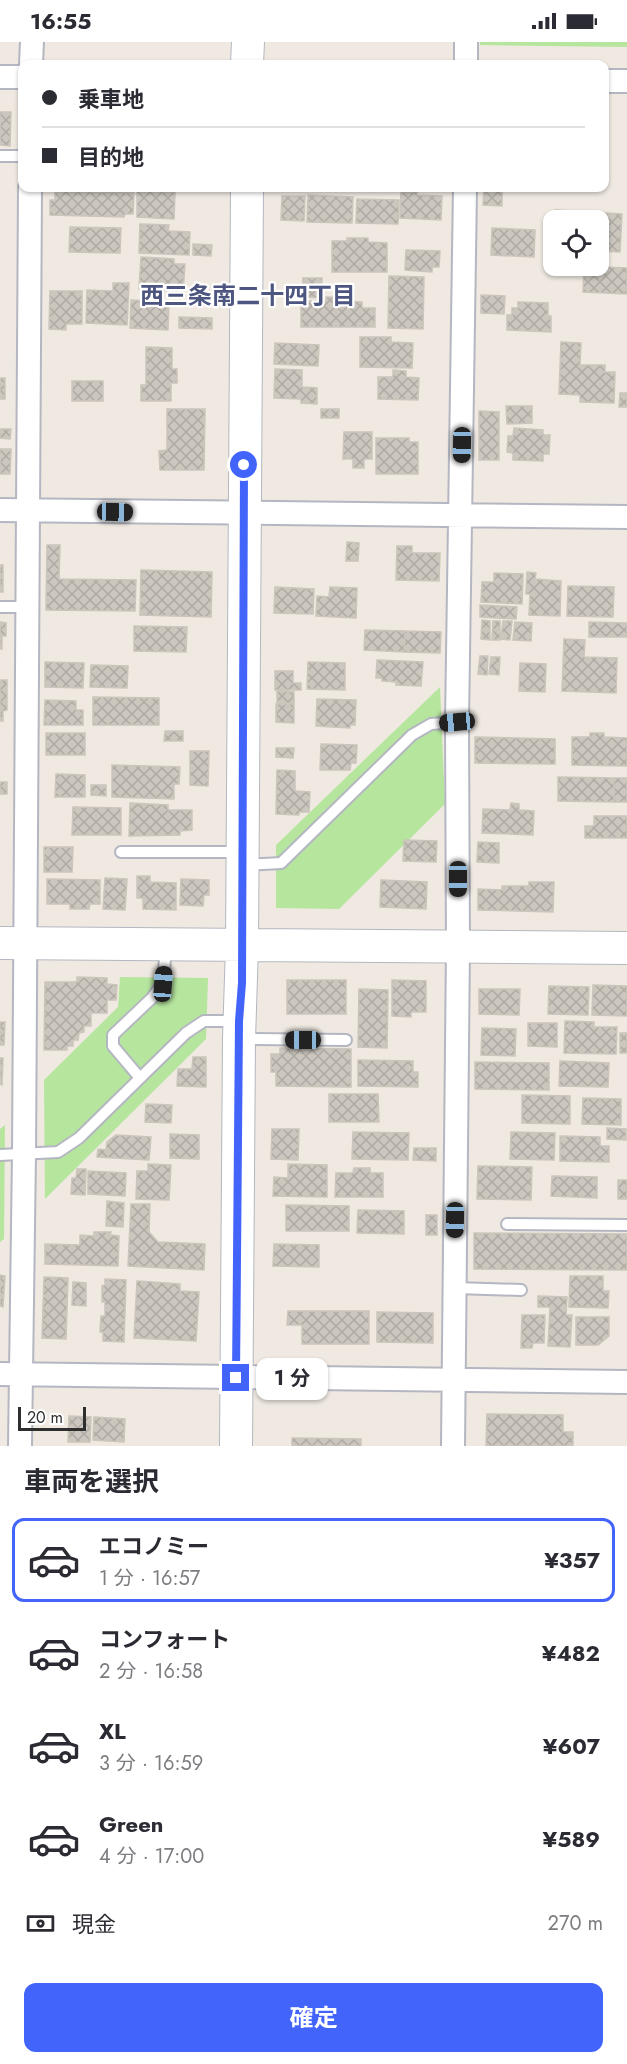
<!DOCTYPE html>
<html lang="ja">
<head>
<meta charset="utf-8">
<style>
  :root { --surface:#fff; --page:#f2f2f3; --text:#2b2b33; --muted:#7c7c81; --line:#e1e1e2; --accent:#4264fb }
  body { margin:0; font-family:Jost,"Noto Sans JP",sans-serif; background:var(--page); color:var(--text); height:100vh; display:flex; flex-direction:column; font-size:22px; white-space:nowrap }
  * { box-sizing:border-box; margin:0 }
  p { font-size:20px; color:var(--muted) }
  .icon { flex:none; width:33px; height:33px; fill:none; stroke:currentColor; stroke-width:2; stroke-linecap:round; stroke-linejoin:round }
  .map { position:relative; height:1404px; overflow:hidden }
  .panel { display:flex; flex-direction:column; background:var(--surface); flex:1 }
  .panel>* { flex:none }
  .guide { position:absolute; left:18px; top:18px; width:591px; height:132px; border-radius:12px; box-shadow:0 2px 4px #0004; display:grid; align-content:center; height:132px; padding:0 24px; background:var(--surface) }
  .buttons { position:absolute; left:543px; top:168px; display:grid; gap:12px }
  .buttons a { display:grid; place-items:center; width:66px; height:66px; border-radius:12px; background:var(--surface); box-shadow:0 2px 4px #0004; font-size:30px }
  .scale { position:absolute; left:18px; bottom:15px; width:68px; box-sizing:border-box; padding-left:6px; border:3px solid #2e2e2e; border-top:0; font-size:16px; line-height:21px; white-space:nowrap; color:#2e2e2e; -webkit-text-stroke:4px #fff; paint-order:stroke }
  .end { position:absolute; width:27px; height:27px; margin:-14px; border:8px solid #4264fb; background:#fff; box-shadow:0 0 0 3px #fff }
  .from { border-radius:50% }
  .bubble { position:absolute; height:42px; border-radius:12px; background:var(--surface); box-shadow:0 2px 4px #0004; font-size:20px; font-weight:700; line-height:42px; text-align:center }
  .car { position:absolute; width:18px; height:36px; margin:-18px -9px; border-radius:8px; box-shadow:0 0 4px 2px #0007; background:linear-gradient(#222 24%,#8ab4d8 0 40%,#222 0 76%,#8ab4d8 0 86%,#222 0) }
  .guide b { display:flex; align-items:center; gap:21px; height:57px; font-size:22px }
  .guide b+b { border-top:2px solid var(--line) }
  .guide i { width:15px; height:15px; background:var(--text) }
  ul { padding:0; list-style:none }
  li { display:flex; align-items:center; gap:18px; height:84px; margin:0 12px 9px; padding:0 12px; border:3px solid transparent; border-radius:12px }
  li div { flex:1 }
  li b { display:block; font-size:22px }
  li em { font-style:normal; font-weight:700 }
  li.selected { border-color:var(--accent) }
  li>.icon { width:54px; height:54px; stroke-width:1.5 }
  h2 { padding:0 24px; font-size:27px; line-height:72px }
  .pay { display:flex; align-items:center; gap:15px; height:66px; padding:0 24px; font-size:22px }
  .pay p { margin-inline-start:auto }
  .action { display:flex; gap:12px; margin-top:auto; padding:12px 24px }
  .action a { flex:1; height:69px; border-radius:12px; background:var(--accent); color:#fff; font-size:24px; font-weight:700; line-height:69px; text-align:center }
  .status { display:flex; justify-content:space-between; align-items:center; height:42px; padding:0 30px; background:var(--surface); direction:ltr }
  .status svg { height:16px; fill:currentColor }
  .map>svg:first-child { display:block }
</style>
</head>
<body>
<div class="status"><b>16:55</b><svg viewBox="0 0 49 12"><path d="M0 12V9h3v3zM5 12V6h3v6zM10 12V3h3v9zM15 12V0h3v12zM26 1h20v11H26zM47 4h2v5h-2z"/></svg></div>
<div class="map">
<svg width="627" height="1404" viewBox="0 0 627 1404">
  <defs>
    <pattern id="building-cross-hatch" width="8" height="8" patternUnits="userSpaceOnUse" patternTransform="scale(1.5)"><rect width="8" height="8" fill="#cbc7bf"/><path d="M0 0l8 8M0 8l8-8" fill="none" stroke="#afaba4"/></pattern>
  </defs>
  <rect width="100%" height="100%" fill="#efe9e1"/>
  <path fill="#b6e59e" d="M480,0H627V5L480,3Z
    M440,645L445,762L339,867L276,866V803Z
    M120,935L208,936L206,997L45,1157L44,1038L118,965Z
    M5,1083L4,1197L0,1200V1087Z"/>
  <path fill="url(#building-cross-hatch)" stroke="#cbc5ba" stroke-width="1.5" d="M0,70H11L10,104L0,103Z
    M484,146H502V164L483,163Z
    M55,149L134,151L133,172H125L124,175L50,173V158H55Z
    M137,149L175,150L174,177L137,175Z
    M401,150H417V153L442,154L441,178L400,176Z
    M308,153L353,155L352,181L307,180Z
    M282,154H305L304,179L281,178Z
    M357,157L399,158L398,182L356,181Z
    M555,168L622,172L620,210L598,209V178H554Z
    M140,182L169,183L168,189L190,190L189,213L139,211Z
    M70,185L121,186L120,211L69,210Z
    M492,186L535,188L534,215L491,213Z
    M347,196H368V200L387,201V230H332V199H347Z
    M193,202L212,203L211,214L193,213Z
    M406,208L440,209L439,225H432V230L405,228Z
    M141,215L174,217V222H185L183,250L139,247Z
    M584,224L627,226V252L583,250Z
    M389,234L424,235L423,287L388,286Z
    M303,236H322L321,256L302,255Z
    M113,241H129L127,283L86,281L87,248L113,249Z
    M50,249H82V282H66V288L49,287Z
    M481,253L505,254L504,272L481,271Z
    M326,255H337V259L362,260V266H375V285H301V259H326Z
    M131,258L169,260L168,288L130,286Z
    M518,260L548,261V274H551V290L507,288V273H512V266H518Z
    M179,275L212,276V287L179,286Z
    M360,295H391V300L413,301L412,326L360,325Z
    M561,300L581,301L580,323H605V330H615L614,361L580,360V353L559,352Z
    M275,301L319,303L318,324L274,322Z
    M146,305L172,306V327H177V341H171V359H141V343H146Z
    M275,327L302,328V345L317,346V362L301,361V357L274,356Z
    M393,328L406,329V335L419,336L418,358L378,357V335H393Z
    M0,336H5V357H0Z
    M72,339H103V359H72Z
    M620,351H627V365H619Z
    M506,364H532V381L507,382Z
    M167,367H205L204,428H160L159,409L167,408Z
    M321,367H339V376H321Z
    M479,369L499,370V418H479Z
    M514,386L543,388V393H550L549,412H543V419L513,418V411L507,410L508,394H513Z
    M0,387H11L10,397L0,396Z
    M344,390H372V417H364V426H353V417H343Z
    M376,396H409V400H418V432H376Z
    M0,407H11L10,432H0Z
    M347,500L359,501L358,519H346Z
    M47,503H60L59,537L136,538L135,569L46,568Z
    M397,504H412V511H440L439,539L396,538Z
    M0,523H3V550H0Z
    M141,528L212,530L211,575L140,573Z
    M527,530L536,531L535,537L561,539L560,574L529,573L530,552H526Z
    M494,531L523,532L522,562L481,560L482,540H494Z
    M568,544L614,545L613,575L567,574Z
    M275,545L314,547L313,572L274,571Z
    M330,545L357,546L356,576L316,574L317,554L329,555Z
    M480,563L517,565L516,577L480,575Z
    M482,578L490,579V598L481,597Z
    M493,579H500V598H492Z
    M503,579H512L510,598L501,597Z
    M0,580L6,581V594H2V607H0Z
    M515,580L532,581L531,599L513,598Z
    M589,580L627,581V595H589Z
    M134,584L187,585L186,610L134,609Z
    M365,588L405,589L404,610L364,608Z
    M405,589L441,590L440,611L404,610Z
    M564,597L585,598L584,615L617,616L616,651L562,649Z
    M480,614H488L487,633L478,632Z
    M491,615H500L499,633L489,632Z
    M377,618L423,620L421,644L396,643V640L382,639V636H376Z
    M45,620L84,621L83,646L45,645Z
    M308,620L345,621V648L307,647Z
    M520,621L546,622L545,650L519,649Z
    M91,623L128,624L127,646L90,645Z
    M275,629H293V641H301V648H275Z
    M0,638H7V668L3,669V679H0Z
    M277,649L294,650V661H277Z
    M93,655L159,656V683H93Z
    M317,657L356,658L355,683H350V686L316,684Z
    M45,658L76,659V668H83V683H44Z
    M276,662H294V681L276,680Z
    M165,689H183V699H164Z
    M46,691H85V713H46Z
    M590,691H604V695L627,696V724L572,723V695H590Z
    M475,695L555,697V722L475,721Z
    M321,702L357,703L356,721H351L350,728H320Z
    M276,706H294L293,716L276,715Z
    M190,709H209L208,744L190,743Z
    M112,723L180,725L179,742H174V757L112,755Z
    M277,728L295,729V749L310,750L309,770H299V773L276,772Z
    M56,732L85,733V755H55Z
    M558,735L614,736V760L558,759Z
    M614,736H627V760H614Z
    M0,740H7V752H0Z
    M91,743H106V754L91,753Z
    M130,761L168,763V768H192V788L180,789V793L129,794Z
    M511,761L519,762V768L534,769L533,793L482,791L483,767L510,768Z
    M73,765L121,766V793H72Z
    M594,774H627V796H585V784H594Z
    M404,798L437,799L436,820L403,819Z
    M478,800L499,801V821L477,820Z
    M44,805H73L72,830H44Z
    M137,834H150V840L176,841V868L143,867V856H137Z
    M105,836L127,837L125,868L103,867Z
    M47,837L100,838V862H90L89,867H70V862H47Z
    M181,837L209,838V853H204L203,864L180,863Z
    M381,838L427,840L426,867L380,865Z
    M529,840H554L553,870L478,868V847L502,848V844H529Z
    M77,935L107,936V942L117,943L116,958H107V971H91V984H84V990L79,991L78,998H73V1004H67V1008H44L45,940H77Z
    M287,938H346V972H287Z
    M392,938L426,939V970H411V975L392,974Z
    M593,943L627,944V974L592,973Z
    M549,944L589,945L588,973L548,972Z
    M359,947L388,948L387,1006L358,1005Z
    M479,947H520L519,973L479,972Z
    M565,979L594,980V985H617L616,1012L564,1011Z
    M0,980H5L4,1003H0Z
    M528,981H557V1005L528,1004Z
    M482,986L516,987L515,1014L481,1013Z
    M620,991H627V1011H620Z
    M280,1006L351,1007V1045L276,1044V1030H271V1012H280Z
    M193,1015H206V1045L177,1044L178,1027H192Z
    M0,1016H3L2,1043L0,1042Z
    M358,1018L413,1019V1030H418V1045L358,1044Z
    M560,1019L609,1021L608,1045L559,1044Z
    M475,1020L549,1021V1048L475,1047Z
    M329,1052H378L379,1080H329Z
    M522,1053L570,1054V1082L522,1081Z
    M583,1056L621,1057V1083L582,1082Z
    M146,1062L172,1063L171,1081L145,1080Z
    M607,1086L626,1087V1098L607,1097Z
    M272,1087H299L298,1118L271,1117Z
    M353,1090L409,1091L408,1118L352,1117Z
    M511,1090L555,1091L554,1118L510,1117Z
    M170,1092L199,1093V1117L170,1116Z
    M116,1093L151,1095L149,1118L97,1115L98,1107L106,1108L107,1100Z
    M560,1094L600,1095V1104H609V1120L560,1119Z
    M414,1106H436V1119L413,1118Z
    M148,1122L171,1123L169,1158L136,1157L137,1129H148Z
    M288,1122L327,1123V1155L273,1154L274,1135L288,1136Z
    M478,1124L532,1125L531,1158L477,1157Z
    M354,1126H370V1131H383V1155H335L336,1131H353Z
    M77,1127H86L85,1153L71,1152L72,1136H76Z
    M88,1129L126,1131L125,1154L88,1152Z
    M552,1134L597,1135V1156L551,1154Z
    M618,1138H627V1157H618Z
    M107,1159L124,1161L123,1185L106,1184Z
    M131,1162H150L149,1190L158,1200L205,1202L204,1228L128,1224Z
    M286,1163L349,1164V1189H286Z
    M358,1168L404,1169V1192L357,1191Z
    M426,1173H437V1193H426Z
    M94,1190H111L110,1193L119,1194L118,1224L45,1222V1202L80,1203V1193L94,1194Z
    M474,1191L627,1192V1228L474,1227Z
    M274,1202L319,1203V1225L273,1224Z
    M0,1233L5,1234L3,1265L0,1264Z
    M570,1234H603V1249H609L608,1266L569,1265Z
    M44,1235L68,1236L66,1297L42,1296Z
    M105,1237L126,1238L124,1300L103,1299V1290H100L101,1274H105V1260H102V1244L105,1243Z
    M137,1239L180,1242V1249L199,1250L196,1299L134,1296Z
    M73,1240L86,1241V1264L72,1263Z
    M538,1254L567,1255L566,1273H572L570,1305L548,1304L550,1265H538Z
    M288,1269H369V1302H302V1283H287Z
    M377,1270L433,1271V1301L377,1300Z
    M522,1273H545L544,1301H533L532,1306H521Z
    M576,1275H609V1294L598,1303H576Z
    M487,1372L563,1373V1390H573V1404H486Z
    M69,1374L91,1375L90,1400H68Z
    M94,1375L125,1377L124,1400L93,1398Z
    M292,1396L361,1397V1404H292Z"/>
  <g fill="none" stroke-linecap="round" stroke-linejoin="round">
    <defs>
      <path id="lane" d="M0,114H22
        M0,565H27
        M121,810H239
        M246,823L281,821L412,693L431,682L457,680
        M242,997L346,998
        M140,1036L113,1004V993L152,956L163,941L166,904
        M0,1113L58,1110L79,1096L186,991L204,979H236
        M507,1182L627,1183
        M455,1246L521,1248"/>
      <path id="street" d="M466,0V22
        M31,22L32,0
        M0,35H22
        M604,39H627
        M0,468L627,475
        M0,1332L627,1340
        M20,1404L24,1112L30,146
        M453,1404L458,905L457,680L465,146"/>
      <path id="secondary" d="M247,22L248,0
        M0,901L627,906
        M236,1404L239,997L242,904L247,146"/>
    </defs>
    <use href="#lane" stroke="#b4b7c1" stroke-width="14"/>
    <use href="#street" stroke="#b4b7c1" stroke-width="26"/>
    <use href="#secondary" stroke="#b4b7c1" stroke-width="34"/>
    <use href="#lane" stroke="#fff" stroke-width="10"/>
    <use href="#street" stroke="#fff" stroke-width="22"/>
    <use href="#secondary" stroke="#fff" stroke-width="32"/>
  </g>
  <g fill="none" stroke-linecap="round" stroke-linejoin="round">
    <path stroke="#4264fb" stroke-width="8" d="M236,1336L239,979L242,941L244,423"/>
  </g>
  <g text-anchor="middle" stroke-width="4.5" stroke-linejoin="round" paint-order="stroke">
    <g font-size="24" font-weight="bold" fill="#4d5680" stroke="#fff">
      <text x="248" y="262">西三条南二十四丁目</text>
    </g>
  </g>
</svg>
<div class="buttons">
<a><svg class="icon" aria-label="locate" viewBox="0 0 24 24"><circle cx="12" cy="12" r="6"/><path d="M12 2v4M12 18v4M2 12h4M18 12h4"/></svg></a>
</div>
<div class="scale">20 m</div>
<i class="end from" style="left:244px;top:423px"></i>
<i class="end" style="left:236px;top:1336px"></i>
<div class="bubble" style="left:256px;top:1316px;width:72px">1 分</div>
<i class="car" style="left:462px;top:403px;rotate:181deg"></i>
<i class="car" style="left:115px;top:470px;rotate:91deg"></i>
<i class="car" style="left:457px;top:680px;rotate:265deg"></i>
<i class="car" style="left:458px;top:837px;rotate:180deg"></i>
<i class="car" style="left:163px;top:942px;rotate:4deg"></i>
<i class="car" style="left:303px;top:998px;rotate:270deg"></i>
<i class="car" style="left:455px;top:1178px;rotate:181deg"></i>
<div class="guide">
<b><i class="from"></i>乗車地</b>
<b><i></i>目的地</b>
</div>
</div>
<section class="panel">
<h2>車両を選択</h2>
<ul>
<li class="selected"><svg class="icon" aria-label="car" viewBox="0 0 24 24"><path d="M5 17H2v-5l4-1 3-4h7l3 4 3 1v5h-3M9 17h6M6 11h13"/><circle cx="7" cy="17" r="2"/><circle cx="17" cy="17" r="2"/></svg><div><b>エコノミー</b><p>1 分 · 16:57</p></div><em>¥357</em></li>
<li><svg class="icon" aria-label="car" viewBox="0 0 24 24"><path d="M5 17H2v-5l4-1 3-4h7l3 4 3 1v5h-3M9 17h6M6 11h13"/><circle cx="7" cy="17" r="2"/><circle cx="17" cy="17" r="2"/></svg><div><b>コンフォート</b><p>2 分 · 16:58</p></div><em>¥482</em></li>
<li><svg class="icon" aria-label="car" viewBox="0 0 24 24"><path d="M5 17H2v-5l4-1 3-4h7l3 4 3 1v5h-3M9 17h6M6 11h13"/><circle cx="7" cy="17" r="2"/><circle cx="17" cy="17" r="2"/></svg><div><b>XL</b><p>3 分 · 16:59</p></div><em>¥607</em></li>
<li><svg class="icon" aria-label="car" viewBox="0 0 24 24"><path d="M5 17H2v-5l4-1 3-4h7l3 4 3 1v5h-3M9 17h6M6 11h13"/><circle cx="7" cy="17" r="2"/><circle cx="17" cy="17" r="2"/></svg><div><b>Green</b><p>4 分 · 17:00</p></div><em>¥589</em></li>
</ul>
<div class="pay"><svg class="icon" aria-label="cash" viewBox="0 0 24 24"><path d="M3 7h18v10H3z"/><circle cx="12" cy="12" r="2"/></svg>現金<p>270 m</p></div>
<div class="action"><a>確定</a></div>
</section>
</body>
</html>
